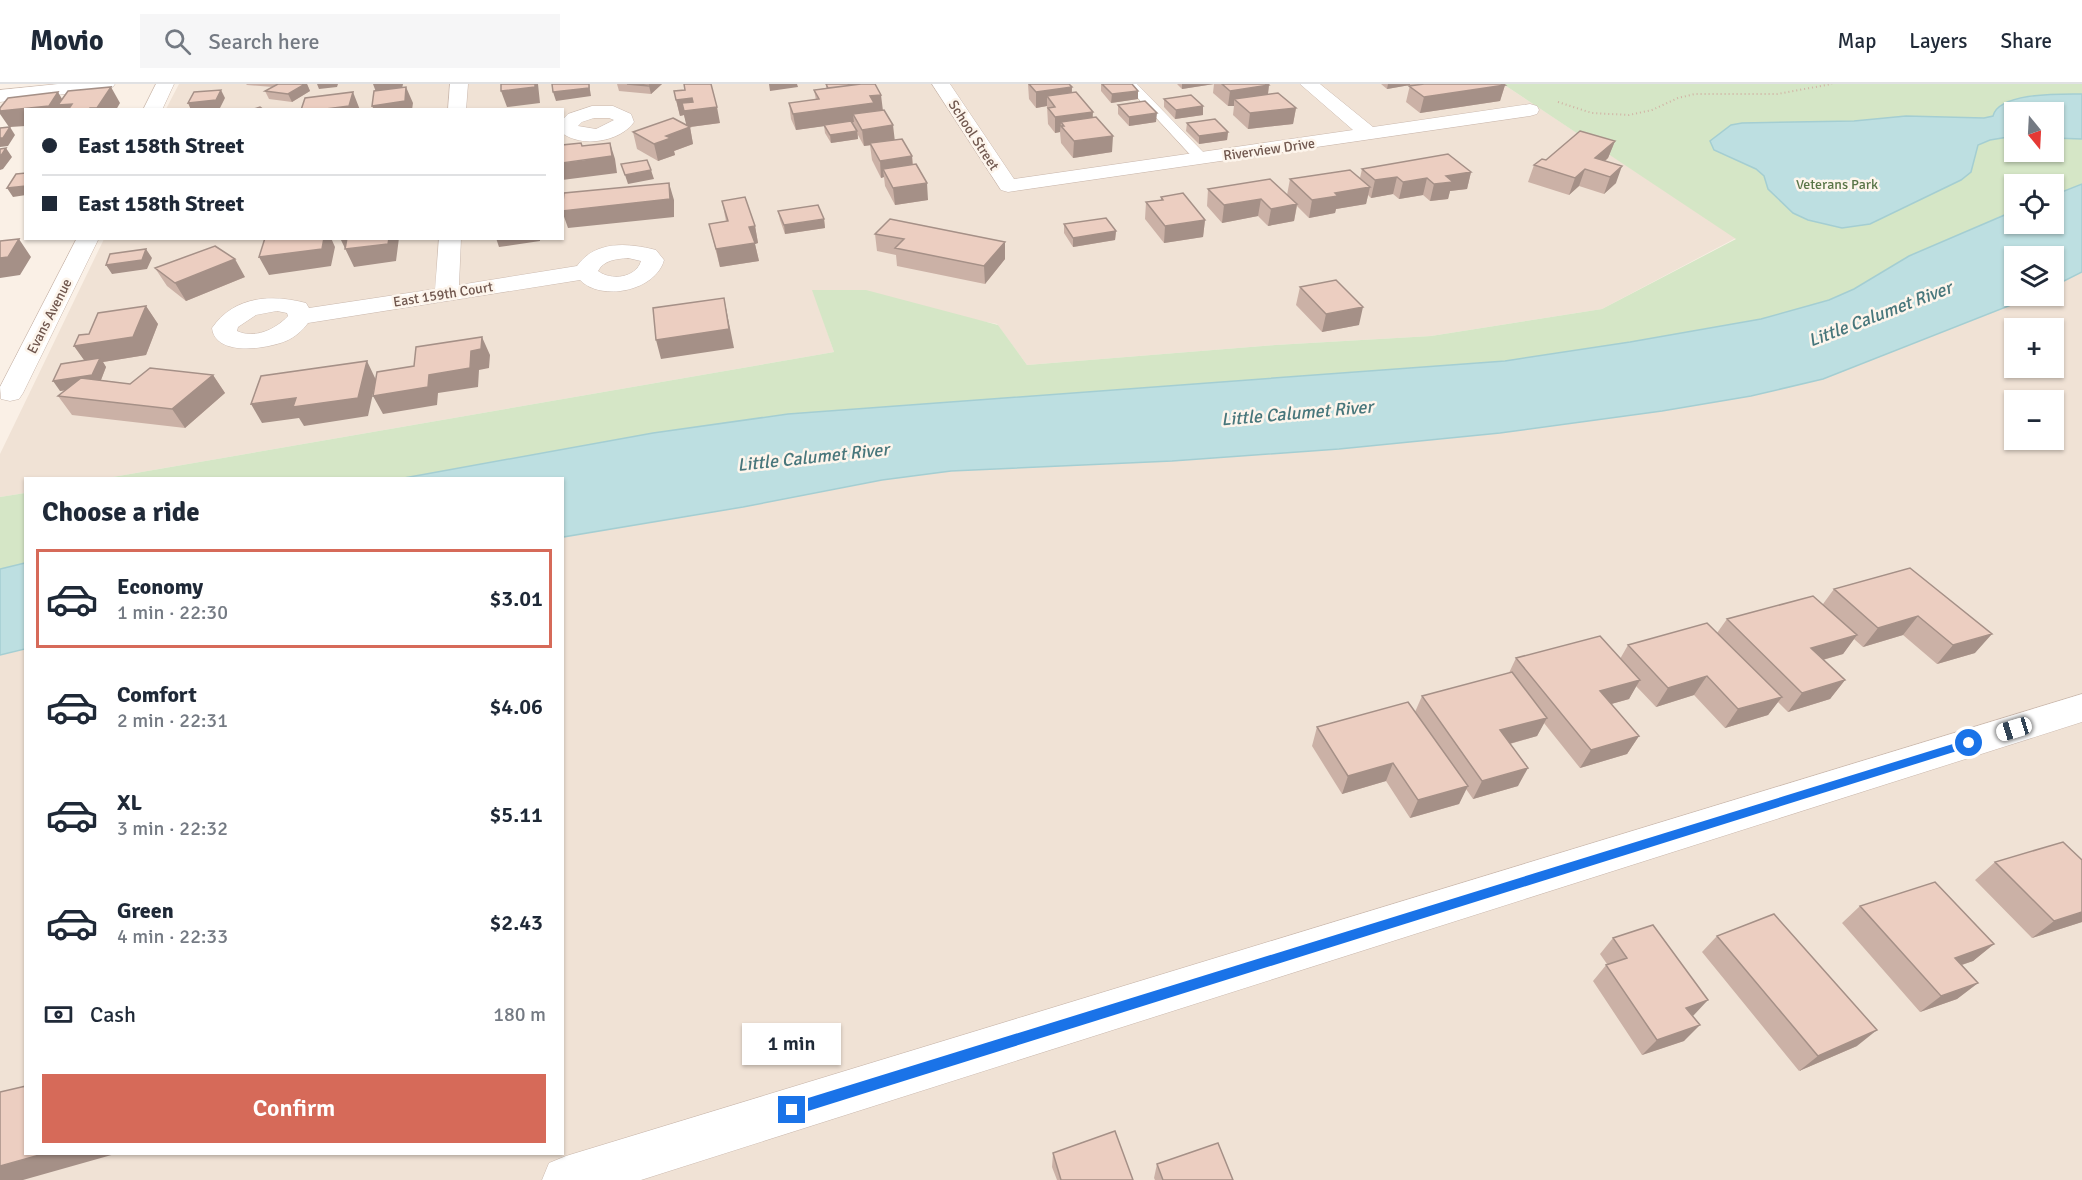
<!DOCTYPE html>
<html lang="en">
<head>
<meta charset="utf-8">
<style>
  :root { --surface:#fff; --page:#f6f6f7; --text:#1f2937; --muted:#747a83; --line:#e0e1e3; --accent:#d66a59 }
  body { margin:0; font-family:Signika,sans-serif; background:var(--page); color:var(--text); height:100vh; display:flex; flex-direction:column; font-size:22px; white-space:nowrap }
  * { box-sizing:border-box; margin:0 }
  p { font-size:20px; color:var(--muted) }
  .icon { flex:none; width:33px; height:33px; fill:none; stroke:currentColor; stroke-width:2; stroke-linecap:round; stroke-linejoin:round }
  .map { position:relative; flex:1; overflow:hidden }
  .drawer { position:absolute; left:24px; top:393px; width:540px; height:678px; display:flex; flex-direction:column; background:var(--surface); border-radius:0px; box-shadow:0 2px 4px #0004 }
  .drawer>* { flex:none }
  .top-card { position:absolute; left:24px; top:24px; width:540px; height:132px; border-radius:0px; box-shadow:0 2px 4px #0004; display:grid; align-content:center; height:132px; padding:0 18px; background:var(--surface) }
  .needle { width:39px; rotate:162deg }
  .buttons { position:absolute; left:2004px; top:18px; display:grid; gap:12px }
  .buttons a { display:grid; place-items:center; width:60px; height:60px; border-radius:0px; background:var(--surface); box-shadow:0 2px 4px #0004; font-size:30px }
  .end { position:absolute; width:27px; height:27px; margin:-14px; border:8px solid #1a73e8; background:#fff; box-shadow:0 0 0 3px #fff }
  .from { border-radius:50% }
  .bubble { position:absolute; height:42px; border-radius:0px; background:var(--surface); box-shadow:0 2px 4px #0004; font-size:20px; font-weight:600; line-height:42px; text-align:center }
  .car { position:absolute; width:18px; height:36px; margin:-18px -9px; border-radius:8px; box-shadow:0 0 4px 2px #0007; background:linear-gradient(#fff 24%,#345 0 40%,#fff 0 76%,#345 0 86%,#fff 0) }
  .top-card b { display:flex; align-items:center; gap:21px; height:57px; font-size:22px }
  .top-card b+b { border-top:2px solid var(--line) }
  .top-card i { width:15px; height:15px; background:var(--text) }
  ul { padding:0; list-style:none }
  li { display:flex; align-items:center; gap:18px; height:99px; margin:0 12px 9px; padding:0 6px; border:3px solid transparent; border-radius:0px }
  li div { flex:1 }
  li b { display:block; font-size:22px }
  li em { font-style:normal; font-weight:600 }
  li.current { border-color:var(--accent) }
  li>.icon { width:54px; height:54px; stroke-width:1.5 }
  h2 { padding:0 18px; font-size:27px; line-height:72px }
  .pay { display:flex; align-items:center; gap:15px; height:66px; padding:0 18px; font-size:22px }
  .pay p { margin-inline-start:auto }
  .cta { display:flex; gap:12px; margin-top:auto; padding:12px 18px }
  .cta a { flex:1; height:69px; border-radius:0px; background:var(--accent); color:#fff; font-size:24px; font-weight:600; line-height:69px; text-align:center }
  header { display:flex; align-items:center; gap:36px; box-sizing:border-box; height:84px; padding:0 30px; background:var(--surface); border-bottom:2px solid var(--line) }
  header strong { font-size:28px }
  nav { display:flex; gap:33px; margin-inline-start:auto; font-size:21px }
  .search { width:420px; height:54px; background:var(--page); display:flex; align-items:center; gap:15px; box-sizing:border-box; padding:0 21px; border-radius:0px; color:var(--muted); font-size:22px }
  .map>svg:first-child { display:block }
</style>
</head>
<body>
<header>
<strong>Movio</strong>
<div class="search"><svg class="icon" aria-label="search" viewBox="0 0 24 24"><circle cx="10" cy="10" r="6"/><path d="M15 15l6 6"/></svg>Search here</div>
<nav><a>Map</a><a>Layers</a><a>Share</a></nav>
</header>
<div class="map">
<svg width="2082" height="1096" viewBox="0 0 2082 1096">
  <rect width="100%" height="100%" fill="#faf0e6"/>
  <path fill="#f0e2d5" fill-rule="evenodd" d="M179,0H1503L1736,154L1602,225L1431,252L1275,261L1027,281L997,240L813,206L834,268L107,394H26L25,409L0,413V370L104,155L562,154V26L166,25Z
    M2082,188V1096H0V571L25,565L26,1070H562L563,453L743,423L882,396L951,387L1172,377L1339,365L1500,349L1662,327L1751,312L1823,295L2034,212H2054V202ZM2014,244H2054V284H2014ZM2014,316H2054V356H2014Z"/>
  <path fill="#d5e6c6" fill-rule="evenodd" d="M1503,0H2082V100L2054,111V100H2014V127L1909,172L1854,205L1829,216L1761,235L1630,258L1505,277L788,330L653,349L404,394H107L834,268L812,206H866L998,241L1027,281L1275,261L1431,252L1602,225L1736,155ZM2014,28H2054V68H2014Z
    M25,409V479L0,485V413Z"/>
  <path fill="#bddfe1" stroke="#a4ced2" stroke-width="1.5" d="M2082,10V55L2054,54V28H2014V52L1990,56L1978,61L1971,88L1961,96L1870,140L1842,144L1808,136L1793,129L1768,105L1764,92L1756,85L1714,66L1710,57L1731,41L1742,39L1854,37L1906,32L1984,34L1993,32C1999,8 2061,10 2082,10Z
    M2082,100V188L2054,202V172H2014V212H2034L1823,295L1751,312L1662,327L1500,349L1339,365L1172,377L951,387L882,396L743,423L563,453L562,394H404L653,349L788,330L1505,277L1630,258L1761,235L1829,216L1854,205L1909,172L2014,127V140H2054V111Z
    M25,479V565L0,571V485Z"/>
  <g fill="none" stroke-linecap="round" stroke-linejoin="round">
    <defs>
      <path id="service" d="M1125,0H1137L1207,72L1208,75L1207,78H1197Z"/>
      <path id="minor" d="M58,0H115L112,4L106,5L0,18V6Z
        M156,0H174L162,26H143Z
        M450,0H468L466,26H448Z
        M932,0H950L1014,95L1353,46L1300,0H1320L1373,43L1530,20L1537,22L1539,26L1537,30L1530,32L1008,108L1001,106Z
        M592,22H613L631,30L634,38C620,58 582,64 562,49V36L568,30ZM594,34H609L614,36L596,45L578,42L582,38Z
        M77,154H99L23,309L19,315L10,317L1,315L0,303Z
        M439,154H461L459,201L577,182C595,156 629,159 656,166L664,176C656,207 601,218 580,196L308,239C302,247 295,253 286,257C267,265 215,273 212,244C234,212 271,210 306,219L309,224L435,205ZM628,174L641,177C636,194 611,197 598,187C604,176 616,175 628,174ZM277,227L287,229L288,232C275,246 254,255 237,247L238,243L256,231Z
        M2082,610V638L641,1096H542L549,1079L566,1072Z"/>
    </defs>
    <use href="#service" stroke="#cab8ad" stroke-width="1"/>
    <use href="#minor" stroke="#cab8ad" stroke-width="1"/>
    <path stroke="#d1b2a4" stroke-width="2" stroke-dasharray="1 3" stroke-linecap="butt" d="M1558,18L1592,29L1629,31L1652,26L1678,14L1695,10H1777L1832,0"/>
    <use href="#service" fill="#fff" fill-rule="evenodd"/>
    <use href="#minor" fill="#fff" fill-rule="evenodd"/>
  </g>
  <path fill="#cbb1a6" d="M246,0H307L310,7L292,18L269,15L265,7L273,3L247,1Z
    M617,0H662L651,10L619,7Z
    M826,0L883,26L894,56L912,72L913,81L928,116L895,121L885,102L884,93L881,94L872,76L870,61L864,62L858,51V55L831,59L825,49L824,42L796,46L791,35L789,19L816,16L814,6L826,4Z
    M1028,0H1069L1072,3V9L1093,33L1112,68L1073,74L1061,59L1060,48L1055,49L1048,40L1047,22L1036,24L1029,15Z
    M1101,0H1132L1138,7V15L1111,19L1101,7Z
    M1177,0H1268L1269,1L1268,10L1296,24L1293,40L1248,45L1233,31L1234,22H1228L1213,9L1214,0L1182,5Z
    M1381,0H1503L1505,1L1500,17L1420,29L1406,18L1410,1L1387,5Z
    M674,7L720,39L690,43L693,60L674,67L675,71L658,77L637,65L633,48L687,42L684,31L680,32Z
    M1164,15L1203,31L1175,35L1164,23Z
    M1118,21L1156,38L1129,42L1118,30Z
    M1187,39L1228,48L1227,56L1199,60L1186,47Z
    M1615,57L1608,74L1605,77L1616,99L1604,110L1579,102L1569,111L1528,98L1534,81L1546,76Z
    M1362,85L1471,88L1467,105L1450,107L1448,115L1430,117L1423,111L1399,115L1393,110L1371,114L1368,111L1366,120L1336,125L1335,129L1309,134L1297,122L1294,137L1268,142L1258,132L1222,139L1207,122L1208,105L1287,111L1290,95L1360,94Z
    M1161,113L1205,136L1203,153L1164,159L1145,135L1146,118L1161,116Z
    M722,117L755,142L758,159L755,160L759,177L720,183L709,140L726,137Z
    M778,127L824,135L825,144L785,150L780,136Z
    M1064,140L1116,147L1115,156L1073,163L1064,149Z
    M875,150L1005,158V175L985,200L897,182L896,171L877,167Z
    M155,184L245,193L186,217L167,202Z
    M1300,203L1359,241L1322,248L1296,221Z
    M146,222L158,240L146,271L103,278L106,283L101,296L130,300L213,291L225,309L185,344L72,331L58,312L67,306L60,307L84,276L74,262L89,250Z
    M1910,484L1975,569L1937,580L1903,551L1863,563L1854,555L1843,570L1823,576L1845,596L1830,615L1788,628L1778,618L1768,631L1725,644L1694,611L1656,623L1636,602L1629,615L1611,620L1639,652L1627,670L1580,684L1544,639L1537,652L1510,660L1518,702L1473,715L1466,705L1459,720L1410,734L1386,697L1342,710L1312,662L1317,643L1415,628L1422,612L1509,589L1516,574L1620,575L1628,561L1717,549L1727,535L1823,520L1834,505Z
    M2082,776V838L2032,854L1975,796L1995,778Z
    M1860,822L1994,860L1973,877L1962,881L1978,899L1957,915L1920,928L1842,839Z
    M1717,852L1857,962L1799,987L1702,868Z
    M1613,854L1693,932L1684,957L1642,971L1593,897L1607,880L1600,870Z
    M1053,1069L1133,1096H1057L1052,1083Z
    M1157,1080L1233,1096H1155L1154,1094Z"/>
  <path fill="#a59087" d="M305,0H307L310,7L292,18L288,10Z
    M317,0H338L337,3L319,5Z
    M373,0H403L402,5L376,8Z
    M535,0H538L540,19L507,23L501,7Z
    M589,0L591,12L556,17L553,8Z
    M651,0H662L651,10L649,2Z
    M769,0H797L798,3L770,7Z
    M1182,0H1214L1182,5Z
    M1388,0H1410V1L1387,5Z
    M1269,1L1267,17L1234,15V22H1228L1230,7Z
    M1505,1L1500,17L1420,29L1424,13Z
    M111,3L120,19L116,26H90Z
    M406,3L413,19L412,26H374L372,22Z
    M1072,3L1071,19L1047,12V22L1036,24V8Z
    M221,6L225,14L220,24L191,26L188,19Z
    M1138,7V15L1111,19L1112,10Z
    M58,8L65,20H72L76,26H26V42L10,43L15,51L8,62L0,63V54L9,43L0,30V27Z
    M353,8L360,26H318Z
    M881,11L883,27L853,30L854,38L796,46L793,30L870,12Z
    M692,14L717,23L720,39L690,43L693,60L674,67L675,71L658,77L654,60L666,52L687,44L684,31L680,32L676,16Z
    M1203,22V31L1175,35L1176,26Z
    M1296,24L1293,40L1248,45L1250,29Z
    M1093,28L1092,44L1064,42L1061,38L1060,48L1055,49V33Z
    M1157,29L1156,38L1129,42V33Z
    M893,41L895,58L864,62L862,46Z
    M857,47L858,55L831,59L830,51Z
    M1228,48L1227,56L1199,60V52Z
    M1113,52L1112,68L1073,74L1074,57Z
    M1615,57L1608,74L1593,87L1595,74Z
    M610,59L615,75L617,89L562,96V79L586,76Z
    M6,64L12,73L3,85L0,86V73Z
    M912,72L913,89L883,85L884,93L881,94L880,77Z
    M1622,82L1616,99L1604,110L1610,93Z
    M1585,85L1579,102L1569,111L1575,94Z
    M651,86L654,95L628,100L625,91Z
    M1471,88L1467,105L1450,107L1448,115L1430,117L1434,100L1446,92Z
    M1397,93L1393,110L1371,114L1375,96Z
    M1427,94L1423,111L1399,115L1403,98Z
    M669,99L674,116V133L568,144L562,127Z
    M927,99L928,116L895,121L893,104Z
    M26,102V111L13,113L7,104Z
    M1370,103L1366,120L1336,125L1335,129L1309,134L1312,116L1335,109Z
    M1261,115L1258,132L1222,139L1224,121Z
    M1297,120L1294,137L1268,142L1271,125Z
    M824,135L825,144L785,150L784,141Z
    M1205,136L1203,153L1164,159L1165,142Z
    M755,142L758,159L755,160L759,177L720,183L716,165L749,143Z
    M1116,147L1115,156L1073,163V154Z
    M324,154H331L335,163L331,182L269,191L259,173Z
    M340,154H399L396,177L354,183Z
    M496,154H540V157L499,163Z
    M19,155L31,173L20,191L0,194V174Z
    M1005,158V175L985,200L984,182Z
    M146,165L152,174L147,185L112,190L106,181Z
    M235,175L245,193L186,217L175,199Z
    M724,214L734,264L661,275L656,256Z
    M146,222L158,240L146,271L103,278L106,283L99,301L60,307L53,297L87,280L74,262Z
    M1363,223L1359,241L1322,248L1326,230Z
    M482,253L490,271L489,284L479,286L478,303L438,309L437,321L383,330L373,312L429,291L471,267Z
    M367,277L376,296L368,332L304,342L299,334L262,339L251,320L296,314Z
    M213,291L225,309L185,344L172,325Z
    M1918,532L1903,551L1863,563L1878,544Z
    M1992,550L1975,569L1937,580L1953,561Z
    M1857,551L1843,570L1797,583L1811,564Z
    M1707,592L1694,611L1656,623L1668,604Z
    M1640,596L1629,615L1590,626L1600,607Z
    M1845,596L1830,615L1788,628L1802,609Z
    M1782,613L1768,631L1725,644L1738,625Z
    M1547,634L1537,652L1491,665L1500,646Z
    M1639,652L1627,670L1580,684L1591,666Z
    M1393,679L1386,697L1342,710L1348,692Z
    M1528,684L1518,702L1473,715L1482,697Z
    M1468,702L1459,720L1410,734L1418,716Z
    M2082,828V838L2032,854L2054,837Z
    M1994,860L1973,877L1934,890L1955,874Z
    M1978,899L1957,915L1920,928L1941,912Z
    M1708,916L1693,932L1686,924Z
    M1700,941L1684,957L1642,971L1657,956Z
    M1877,946L1857,962L1799,987L1818,972Z
    M43,1070H115L23,1096H0V1082Z"/>
  <path fill="#eccec1" stroke="#a59087" stroke-width="1.5" d="M278,0H305L288,10L265,7Z
    M501,0H535V3L501,7Z
    M552,0H589V4L553,8Z
    M627,0H651L649,2Z
    M684,0H711L717,23L684,27L682,19L693,18L692,14L676,16L674,7L685,6Z
    M826,0H861L828,4Z
    M861,0H875L881,11L870,12L874,19L793,30L789,19L819,15L814,6Z
    M1029,0H1069L1072,3L1036,8Z
    M1102,0H1132L1138,7L1112,10Z
    M1222,0H1268L1269,1L1230,7Z
    M1424,0H1503L1505,1L1424,13L1409,2Z
    M111,3L97,24H90V26H68L72,20L58,21L68,7Z
    M406,3L405,17L372,22L374,7Z
    M221,6L216,16L188,19L194,8Z
    M58,8L49,22L0,27V24L8,14Z
    M353,8L349,22L318,26H301L305,14Z
    M1076,8L1093,28L1055,33L1048,24L1055,23L1047,12Z
    M1278,9L1296,24L1250,29L1234,15Z
    M1191,11L1203,22L1176,26L1164,15Z
    M1145,17L1157,29L1129,33L1118,21Z
    M260,23L264,26H251Z
    M884,26L893,41L862,46L853,30Z
    M1096,33L1113,52L1074,57L1061,42H1064L1061,38Z
    M673,34L690,43L666,52L671,54L654,60L633,48Z
    M1215,35L1228,48L1199,52L1187,39Z
    M851,37L857,47L830,51L824,41Z
    M10,43L3,54H0V44Z
    M1580,47L1615,57L1595,74L1622,82L1610,93L1585,85L1575,94L1534,81L1542,75L1546,76Z
    M902,55L912,72L880,77L870,59Z
    M581,59L582,62L610,59L612,72L562,79V61Z
    M6,64L0,73V65Z
    M1448,70L1471,88L1446,92L1453,98L1434,100L1427,94L1403,98L1397,93L1375,96L1362,85Z
    M647,76L651,86L625,91L621,80Z
    M916,80L927,99L893,104L883,85Z
    M1350,86L1370,103L1335,109L1338,112L1312,116L1290,95Z
    M26,89V102L7,104L16,90Z
    M1270,95L1297,120L1271,125L1261,115L1224,121L1208,105Z
    M669,99L670,115L562,127L564,109Z
    M1183,109L1205,136L1165,142L1146,118L1163,116L1161,113Z
    M745,113L755,142L749,143L755,159L716,165L709,140L728,137L722,117Z
    M818,121L824,135L784,141L778,127Z
    M1106,134L1116,147L1073,154L1064,140Z
    M890,135L1005,158L984,182L895,164L904,155L875,150Z
    M265,154H324L322,165L259,173Z
    M347,154H389L388,160L345,165Z
    M19,155L8,173L0,174V157Z
    M215,162L235,175L175,199L155,184Z
    M146,165L142,176L106,181L110,170Z
    M1336,196L1363,223L1326,230L1300,203Z
    M724,214L729,245L656,256L653,224Z
    M146,222L133,253L74,262L79,251L89,250L98,229Z
    M482,253L481,265L471,267L470,284L429,291L428,303L373,312L377,288L414,282L416,263Z
    M100,274L92,291L53,297L61,280Z
    M367,277L358,314L293,323L296,314L251,320L261,292Z
    M150,284L213,291L172,325L58,312L81,294L130,300Z
    M1910,484L1992,550L1953,561L1918,532L1878,544L1834,505Z
    M1813,512L1857,551L1811,564L1845,596L1802,609L1727,535Z
    M1707,539L1782,613L1738,625L1707,592L1668,604L1628,561Z
    M1600,552L1640,596L1600,607L1639,652L1591,666L1516,574Z
    M1512,588L1547,634L1500,646L1528,684L1482,697L1422,612Z
    M1408,618L1468,702L1418,716L1393,679L1348,692L1317,643Z
    M2063,758L2082,776V828L2054,837L1995,778Z
    M1935,798L1994,860L1955,874L1978,899L1941,912L1860,822Z
    M1774,830L1877,946L1818,972L1717,852Z
    M1653,841L1708,916L1686,924L1700,941L1657,956L1606,881L1627,874L1613,854Z
    M26,1002V1070H43L0,1082V1008Z
    M1115,1047L1133,1096H1061L1053,1069Z
    M1218,1059L1233,1096H1163L1157,1080Z"/>
  <path fill="#1a73e8" d="M1969,655L1974,659L1973,662L792,1032L787,1030L785,1026L787,1021L792,1019Z"/>
  <g text-anchor="middle" stroke-width="5" stroke-linejoin="round" paint-order="stroke">
    <g font-size="14" fill="#70574e" stroke="#fdf5ec">
      <text transform="translate(974 51) rotate(57)" y="5">School Street</text>
      <text transform="translate(1269 65) rotate(-8)" y="5">Riverview Drive</text>
      <text transform="translate(443 210) rotate(-9)" y="5">East 159th Court</text>
      <text transform="translate(49 232) rotate(-63)" y="5">Evans Avenue</text>
    </g>
    <g font-size="14" fill="#587547" stroke="#fdf5ec">
      <text x="1837" y="105">Veterans Park</text>
    </g>
    <g font-size="18" font-style="italic" fill="#47767b" stroke="#fdf5ec">
      <text transform="translate(1880 230) rotate(-21)" y="6">Little Calumet River</text>
      <text transform="translate(1297 329) rotate(-5)" y="6">Little Calumet River</text>
      <text transform="translate(813 373) rotate(-6)" y="6">Little Calumet River</text>
    </g>
  </g>
</svg>
<div class="buttons">
<a><svg class="needle" viewBox="-14 -14 28 28"><path d="M0-13l5 13h-10z" fill="#e53935"/><path d="M0 13l5-13h-10z" fill="#747a83"/></svg></a>
<a><svg class="icon" aria-label="locate" viewBox="0 0 24 24"><circle cx="12" cy="12" r="6"/><path d="M12 2v4M12 18v4M2 12h4M18 12h4"/></svg></a>
<a><svg class="icon" aria-label="layers" viewBox="0 0 24 24"><path d="M12 4l9 5-9 5-9-5zM3 14l9 5 9-5"/></svg></a>
<a>+</a>
<a>−</a>
</div>
<i class="end from" style="left:1969px;top:659px"></i>
<i class="end" style="left:792px;top:1026px"></i>
<div class="bubble" style="left:742px;top:939px;width:99px">1 min</div>
<i class="car" style="left:2014px;top:645px;rotate:253deg"></i>
<div class="top-card">
<b><i class="from"></i>East 158th Street</b>
<b><i></i>East 158th Street</b>
</div>
<section class="drawer">
<h2>Choose a ride</h2>
<ul>
<li class="current"><svg class="icon" aria-label="car" viewBox="0 0 24 24"><path d="M5 17H2v-5l4-1 3-4h7l3 4 3 1v5h-3M9 17h6M6 11h13"/><circle cx="7" cy="17" r="2"/><circle cx="17" cy="17" r="2"/></svg><div><b>Economy</b><p>1 min · 22:30</p></div><em>$3.01</em></li>
<li><svg class="icon" aria-label="car" viewBox="0 0 24 24"><path d="M5 17H2v-5l4-1 3-4h7l3 4 3 1v5h-3M9 17h6M6 11h13"/><circle cx="7" cy="17" r="2"/><circle cx="17" cy="17" r="2"/></svg><div><b>Comfort</b><p>2 min · 22:31</p></div><em>$4.06</em></li>
<li><svg class="icon" aria-label="car" viewBox="0 0 24 24"><path d="M5 17H2v-5l4-1 3-4h7l3 4 3 1v5h-3M9 17h6M6 11h13"/><circle cx="7" cy="17" r="2"/><circle cx="17" cy="17" r="2"/></svg><div><b>XL</b><p>3 min · 22:32</p></div><em>$5.11</em></li>
<li><svg class="icon" aria-label="car" viewBox="0 0 24 24"><path d="M5 17H2v-5l4-1 3-4h7l3 4 3 1v5h-3M9 17h6M6 11h13"/><circle cx="7" cy="17" r="2"/><circle cx="17" cy="17" r="2"/></svg><div><b>Green</b><p>4 min · 22:33</p></div><em>$2.43</em></li>
</ul>
<div class="pay"><svg class="icon" aria-label="cash" viewBox="0 0 24 24"><path d="M3 7h18v10H3z"/><circle cx="12" cy="12" r="2"/></svg>Cash<p>180 m</p></div>
<div class="cta"><a>Confirm</a></div>
</section>
</div>
</body>
</html>
